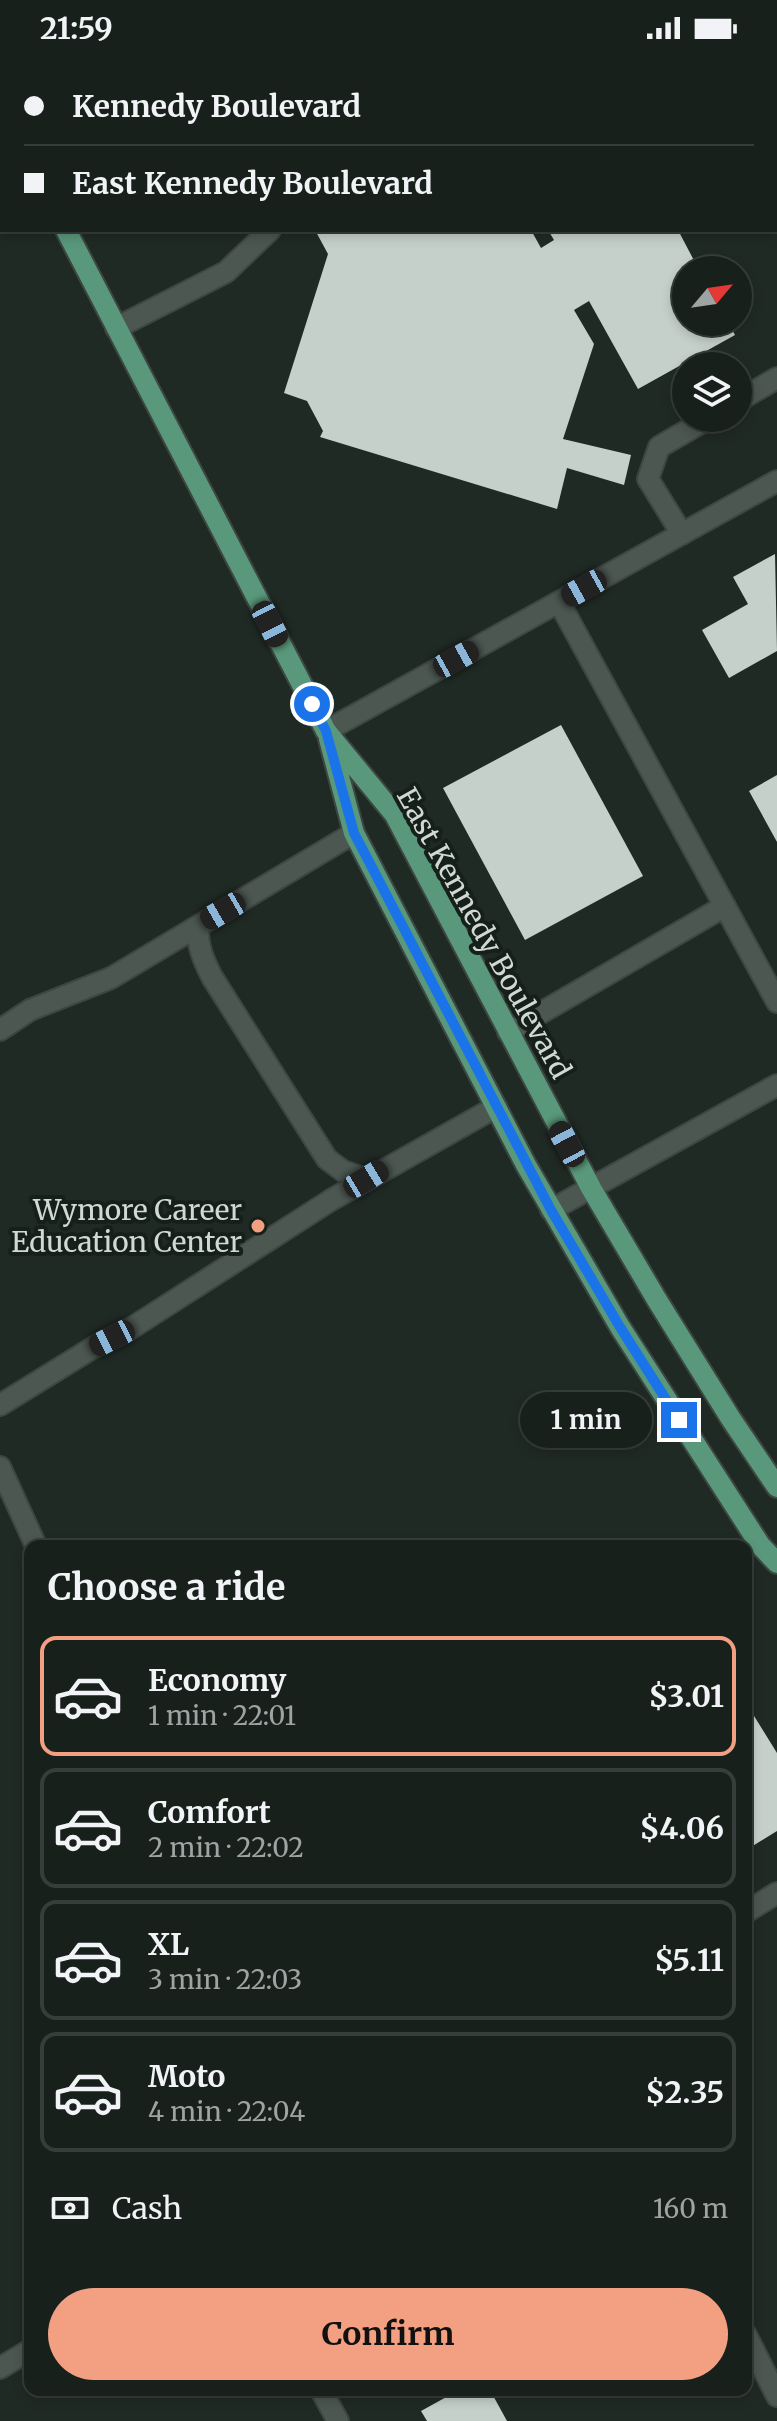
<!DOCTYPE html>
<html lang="en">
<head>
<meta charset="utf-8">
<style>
  :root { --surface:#18201c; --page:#212825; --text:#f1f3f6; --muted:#9fa3a3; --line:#363e3b; --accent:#f2a081 }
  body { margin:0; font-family:Merriweather,serif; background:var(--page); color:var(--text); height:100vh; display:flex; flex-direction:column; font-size:30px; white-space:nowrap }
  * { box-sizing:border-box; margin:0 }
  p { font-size:26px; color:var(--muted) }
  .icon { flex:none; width:44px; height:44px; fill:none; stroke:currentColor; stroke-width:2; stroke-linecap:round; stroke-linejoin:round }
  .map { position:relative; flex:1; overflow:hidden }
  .drawer { position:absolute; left:24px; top:1484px; width:728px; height:856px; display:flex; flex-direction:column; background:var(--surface); border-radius:16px; box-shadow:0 4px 12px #0003,0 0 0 2px var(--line) }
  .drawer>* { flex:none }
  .banner { position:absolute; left:0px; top:0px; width:778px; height:176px; box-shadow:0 4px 12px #0003,0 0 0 2px var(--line); display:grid; align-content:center; height:176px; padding:0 24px; background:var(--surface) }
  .needle { width:52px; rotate:61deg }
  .tools { position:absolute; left:672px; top:200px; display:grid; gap:16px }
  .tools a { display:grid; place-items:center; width:80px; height:80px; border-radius:50%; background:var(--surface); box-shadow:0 4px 12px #0003,0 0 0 2px var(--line); font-size:40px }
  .end { position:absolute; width:36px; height:36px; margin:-18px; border:10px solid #1a73e8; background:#fff; box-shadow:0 0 0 4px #fff }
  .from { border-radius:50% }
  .bubble { position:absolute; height:56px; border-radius:28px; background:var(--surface); box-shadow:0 4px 12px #0003,0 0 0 2px var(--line); font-size:26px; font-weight:700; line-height:56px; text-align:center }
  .car { position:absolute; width:24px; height:48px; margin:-24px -12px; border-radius:10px; box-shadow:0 0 6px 2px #0007; background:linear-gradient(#222 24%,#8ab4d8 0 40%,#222 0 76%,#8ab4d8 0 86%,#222 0) }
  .banner b { display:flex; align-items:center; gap:28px; height:76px; font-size:30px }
  .banner b+b { border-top:2px solid var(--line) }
  .banner i { width:20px; height:20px; background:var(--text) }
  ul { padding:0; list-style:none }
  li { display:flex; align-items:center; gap:24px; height:120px; margin:0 16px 12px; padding:0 8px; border:4px solid var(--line); border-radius:16px }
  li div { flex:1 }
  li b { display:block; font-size:30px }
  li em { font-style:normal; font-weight:700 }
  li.active { border-color:var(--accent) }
  li>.icon { width:72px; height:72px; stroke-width:1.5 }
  h2 { padding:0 24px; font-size:36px; line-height:96px }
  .pay { display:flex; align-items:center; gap:20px; height:88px; padding:0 24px; font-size:30px }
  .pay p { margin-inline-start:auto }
  .button { display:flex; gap:16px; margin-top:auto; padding:16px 24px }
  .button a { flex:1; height:92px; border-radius:48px; background:var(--accent); color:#111; font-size:32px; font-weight:700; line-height:92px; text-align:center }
  .status { display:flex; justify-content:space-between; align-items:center; height:56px; padding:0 40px; background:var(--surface); direction:ltr }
  .status svg { height:22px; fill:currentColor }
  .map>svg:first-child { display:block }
</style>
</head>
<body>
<div class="status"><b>21:59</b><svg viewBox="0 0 49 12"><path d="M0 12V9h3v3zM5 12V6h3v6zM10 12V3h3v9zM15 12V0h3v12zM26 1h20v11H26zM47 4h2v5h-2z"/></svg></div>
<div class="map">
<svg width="777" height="2365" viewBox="0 0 777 2365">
  <rect width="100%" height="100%" fill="#202a25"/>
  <path fill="#c4d0c9" d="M315,174H531L541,192L554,184L548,174H678L699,214H686V266H728L735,279L638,333L589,245L574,254L594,288L563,383L631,399L624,429L567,412L557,453L320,381L323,375L307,345L284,337L328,198Z
    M775,498L777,595L729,622L702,574L748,548L733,521Z
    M561,669L643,820L525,884L443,732Z
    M777,719V786L749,735Z
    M746,1647L777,1697V1775L746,1794Z
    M459,2334H490L507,2365H427L421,2355Z"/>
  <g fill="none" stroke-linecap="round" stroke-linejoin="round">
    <defs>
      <path id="minor" d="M698,0L699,2
        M513,2L517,0
        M776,137L777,138
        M116,272L226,216L270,174
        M738,345L777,322
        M682,478L648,423L659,391L709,362
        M559,546L777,946
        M326,675L777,425
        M198,870C197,890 203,903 212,921L327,1103L343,1115L366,1123
        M0,974L30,954L111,922L354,777
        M508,976L725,850
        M551,1154L777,1029
        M0,1349L94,1291L130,1273L331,1144L496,1051
        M0,1411L36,1490
        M746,1856L777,1837
        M746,2279L777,2340
        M0,2312L30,2294
        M321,2334L338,2365"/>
      <path id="major" d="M0,48L2,52
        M66,174L326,675L395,759L591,1132L657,1244L731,1363L777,1431
        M329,683L354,777L526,1109L620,1271L760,1489L777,1507"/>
    </defs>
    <use href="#minor" stroke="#3d4642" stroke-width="24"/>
    <use href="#major" stroke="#3d4642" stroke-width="24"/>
    <use href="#minor" stroke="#4c5751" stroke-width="20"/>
    <use href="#major" stroke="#59987a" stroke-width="20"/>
  </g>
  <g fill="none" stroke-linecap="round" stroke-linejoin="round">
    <path stroke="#1a73e8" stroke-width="10" d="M312,648L326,675L354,777L551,1154L620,1271L679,1364"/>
  </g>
  <circle fill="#f2a081" stroke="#16201b" stroke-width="3" cx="258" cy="1170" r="8"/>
  <g text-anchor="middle" stroke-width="8" stroke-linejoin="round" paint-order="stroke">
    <g font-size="28" fill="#d2d9d5" stroke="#16201b">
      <text transform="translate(484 877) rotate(61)" y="10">East Kennedy Boulevard</text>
    </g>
    <g font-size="28" fill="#d2d9d5" stroke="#16201b" text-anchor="end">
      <text x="242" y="1164">Wymore Career<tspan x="242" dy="32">Education Center</tspan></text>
    </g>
  </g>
</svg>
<div class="tools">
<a><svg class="needle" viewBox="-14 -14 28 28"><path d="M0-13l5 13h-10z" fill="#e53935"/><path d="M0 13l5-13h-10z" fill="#9fa3a3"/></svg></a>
<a><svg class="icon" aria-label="layers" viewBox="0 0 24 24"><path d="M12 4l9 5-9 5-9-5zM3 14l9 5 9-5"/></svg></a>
</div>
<i class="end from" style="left:312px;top:648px"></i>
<i class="end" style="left:679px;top:1364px"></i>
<div class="bubble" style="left:520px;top:1336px;width:132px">1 min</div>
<i class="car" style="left:584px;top:532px;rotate:241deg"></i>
<i class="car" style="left:270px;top:568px;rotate:153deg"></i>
<i class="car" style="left:456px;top:603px;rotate:61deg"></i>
<i class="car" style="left:223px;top:855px;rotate:240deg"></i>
<i class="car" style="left:567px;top:1088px;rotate:332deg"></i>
<i class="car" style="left:366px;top:1123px;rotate:59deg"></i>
<i class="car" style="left:112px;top:1282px;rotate:243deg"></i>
<div class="banner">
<b><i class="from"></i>Kennedy Boulevard</b>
<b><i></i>East Kennedy Boulevard</b>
</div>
<section class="drawer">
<h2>Choose a ride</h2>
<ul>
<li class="active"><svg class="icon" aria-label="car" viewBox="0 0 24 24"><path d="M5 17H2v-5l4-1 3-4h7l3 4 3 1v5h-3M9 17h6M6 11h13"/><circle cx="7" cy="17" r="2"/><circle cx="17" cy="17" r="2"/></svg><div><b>Economy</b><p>1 min · 22:01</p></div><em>$3.01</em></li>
<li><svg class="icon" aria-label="car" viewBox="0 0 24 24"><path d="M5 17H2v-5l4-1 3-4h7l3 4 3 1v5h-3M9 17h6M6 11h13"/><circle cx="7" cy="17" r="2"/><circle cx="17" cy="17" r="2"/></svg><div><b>Comfort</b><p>2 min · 22:02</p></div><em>$4.06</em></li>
<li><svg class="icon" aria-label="car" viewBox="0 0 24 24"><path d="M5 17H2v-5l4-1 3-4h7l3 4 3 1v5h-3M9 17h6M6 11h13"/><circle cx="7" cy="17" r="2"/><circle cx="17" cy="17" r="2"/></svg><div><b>XL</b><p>3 min · 22:03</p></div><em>$5.11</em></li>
<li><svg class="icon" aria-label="car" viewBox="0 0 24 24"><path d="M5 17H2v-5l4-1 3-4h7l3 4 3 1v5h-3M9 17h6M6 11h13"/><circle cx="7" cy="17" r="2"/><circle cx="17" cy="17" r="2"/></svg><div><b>Moto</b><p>4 min · 22:04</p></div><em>$2.35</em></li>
</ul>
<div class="pay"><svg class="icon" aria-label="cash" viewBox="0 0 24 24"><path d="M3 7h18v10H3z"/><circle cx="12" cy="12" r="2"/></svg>Cash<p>160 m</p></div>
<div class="button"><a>Confirm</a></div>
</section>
</div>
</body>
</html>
